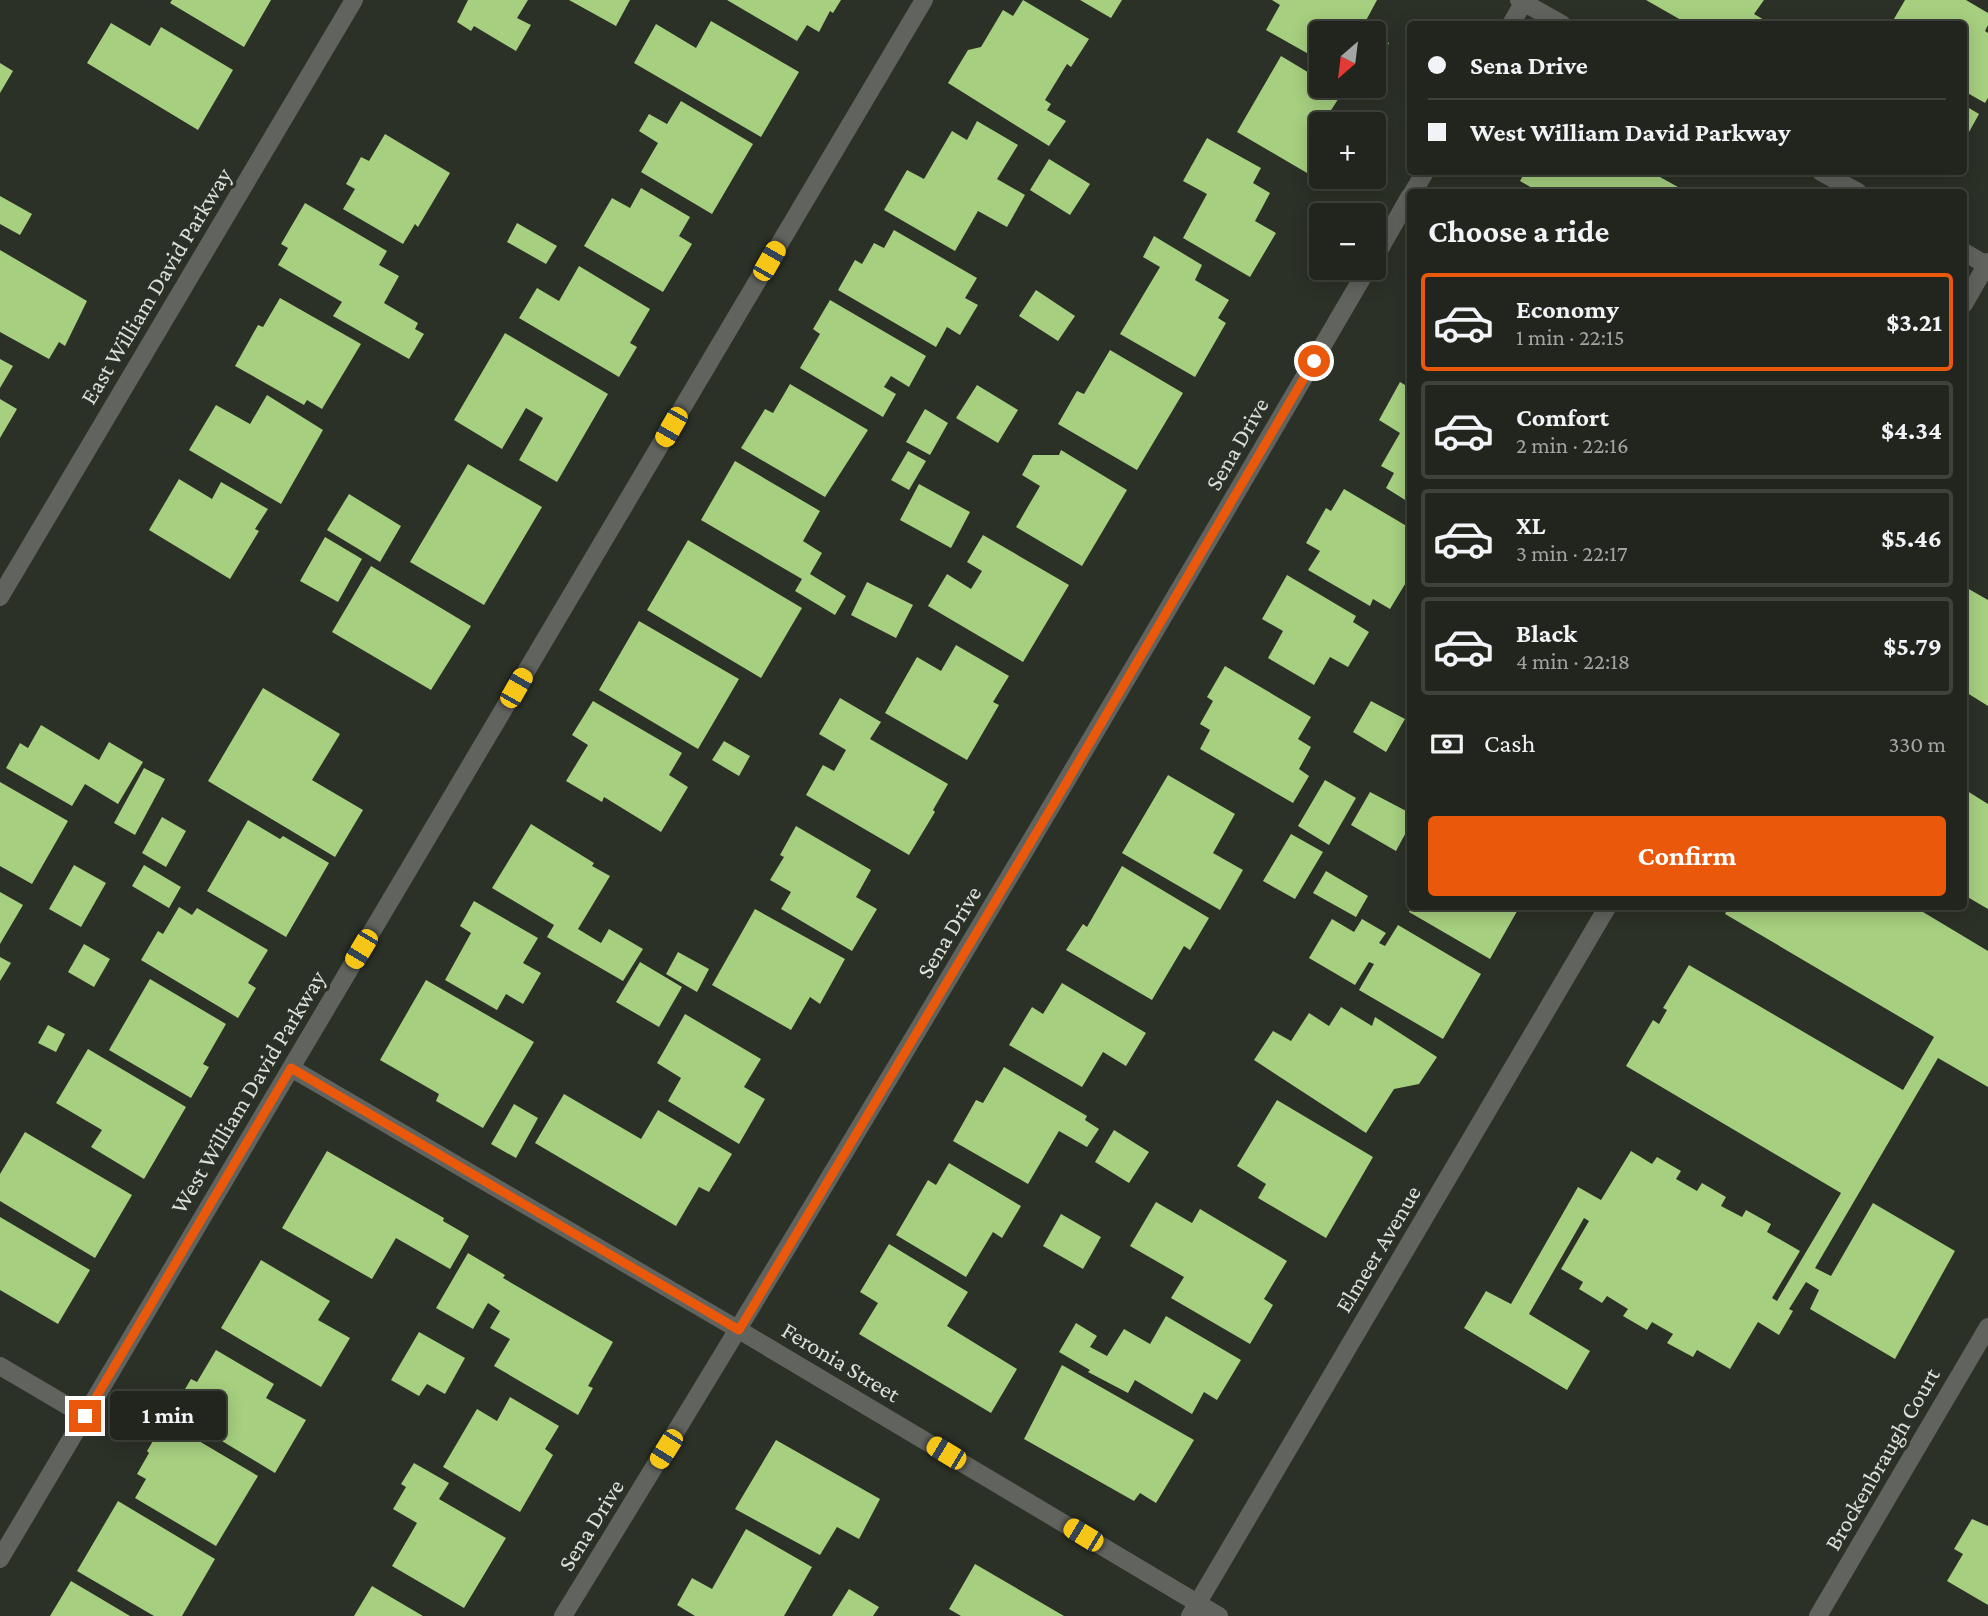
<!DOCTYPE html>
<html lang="en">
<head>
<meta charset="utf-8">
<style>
  :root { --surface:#21251d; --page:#292d26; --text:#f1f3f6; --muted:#a2a5a4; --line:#3e423b; --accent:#ea580c }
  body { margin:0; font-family:"Crimson Pro",serif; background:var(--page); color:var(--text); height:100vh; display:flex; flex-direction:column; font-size:26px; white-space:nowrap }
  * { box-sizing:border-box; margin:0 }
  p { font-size:23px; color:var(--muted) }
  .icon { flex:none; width:38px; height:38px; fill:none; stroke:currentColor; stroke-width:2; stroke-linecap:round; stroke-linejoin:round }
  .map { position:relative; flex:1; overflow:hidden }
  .drawer { position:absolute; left:1407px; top:189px; width:560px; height:721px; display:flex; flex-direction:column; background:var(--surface); border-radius:7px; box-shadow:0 4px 18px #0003,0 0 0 2px var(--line) }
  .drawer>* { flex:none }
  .banner { position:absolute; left:1407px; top:21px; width:560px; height:154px; border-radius:7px; box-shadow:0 4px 18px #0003,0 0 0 2px var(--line); display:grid; align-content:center; height:154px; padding:0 21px; background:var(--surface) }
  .needle { width:46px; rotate:208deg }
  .buttons { position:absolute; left:1309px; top:21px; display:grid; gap:14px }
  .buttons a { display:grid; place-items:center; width:77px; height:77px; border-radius:7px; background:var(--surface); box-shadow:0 4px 18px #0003,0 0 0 2px var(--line); font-size:35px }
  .end { position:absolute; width:32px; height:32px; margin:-16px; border:9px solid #ea580c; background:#fff; box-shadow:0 0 0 4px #fff }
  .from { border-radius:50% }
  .bubble { position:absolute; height:49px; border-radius:7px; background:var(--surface); box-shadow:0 4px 18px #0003,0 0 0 2px var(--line); font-size:23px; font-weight:700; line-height:49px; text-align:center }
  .car { position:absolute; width:21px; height:42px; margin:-21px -10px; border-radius:9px; box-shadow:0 0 5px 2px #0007; background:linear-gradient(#f5c518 24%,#345 0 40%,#f5c518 0 76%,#345 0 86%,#f5c518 0) }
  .banner b { display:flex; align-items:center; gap:24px; height:66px; font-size:26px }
  .banner b+b { border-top:2px solid var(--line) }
  .banner i { width:18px; height:18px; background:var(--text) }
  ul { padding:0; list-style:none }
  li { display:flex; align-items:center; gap:21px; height:98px; margin:0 14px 10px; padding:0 7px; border:4px solid var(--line); border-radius:7px }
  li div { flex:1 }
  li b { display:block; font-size:26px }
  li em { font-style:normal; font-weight:700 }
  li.current { border-color:var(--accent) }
  li>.icon { width:63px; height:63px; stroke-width:1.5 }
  h2 { padding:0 21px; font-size:32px; line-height:84px }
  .pay { display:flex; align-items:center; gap:18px; height:77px; padding:0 21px; font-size:26px }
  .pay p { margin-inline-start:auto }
  .primary-button { display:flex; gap:14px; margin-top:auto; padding:14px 21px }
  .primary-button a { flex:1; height:80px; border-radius:7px; background:var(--accent); color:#fff; font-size:28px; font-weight:700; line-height:80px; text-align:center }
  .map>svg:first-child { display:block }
</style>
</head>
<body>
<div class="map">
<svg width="1988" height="1616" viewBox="0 0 1988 1616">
  <rect width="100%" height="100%" fill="#2c3127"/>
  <path fill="#a6cf7f" d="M172,0H271L244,47L170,3Z
    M468,0H528L517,18L531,25L516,51L474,26L471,31L457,22Z
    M569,0H630L616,26Z
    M727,0H841L833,13L830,11L819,32L807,25L797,41Z
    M1023,0L1089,39L1071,67L1067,64L1045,100L1051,104L1047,110L1066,121L1049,146L948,83L968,50L981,47L1003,10L1013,16Z
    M1080,0H1122L1111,18Z
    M1272,0H1377L1362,28L1372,33H1321V61L1266,30L1280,5Z
    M1646,0H1764L1754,14L1771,24H1688Z
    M1905,0H1966L1988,13V25L1985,31L1988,33V98L1985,103L1964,91V24H1891Z
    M711,21L799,72L761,137L634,63L656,24L696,48Z
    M111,23L150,46L161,27L233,70L198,130L87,63Z
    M1374,34L1389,43L1374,71Z
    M1281,56L1321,80V86H1330L1342,93L1328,115L1344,124H1321V176L1319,180L1237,132Z
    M0,63L13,71L0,93Z
    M681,101L753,144L712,214L641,172L658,143L639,131L649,114L667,124Z
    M1964,105L1979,114L1964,141Z
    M977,121L1018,145L997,179L1025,195L1007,227L978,211L955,251L884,210L907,170L924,179L952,131L967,140Z
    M385,134L450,173L418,227L415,224L403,244L343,209L355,189L346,184L361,157L369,161Z
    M1207,138L1261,168L1253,183L1270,193L1255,221L1276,233L1250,277L1183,238L1207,194L1183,181Z
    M1049,159L1090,184L1070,215L1030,190Z
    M1525,172H1651L1687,192H1599L1595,191L1594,192H1539L1520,181Z
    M641,188L690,217L679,236L692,244L663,292L584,246L612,198L630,208Z
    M0,196L32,214L20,235L0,224Z
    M305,203L387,251L379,265L399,276L384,303L418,323L415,329L424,334L409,359L333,316L342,302L278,265L288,248L281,244Z
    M517,223L557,246L546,264L507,242Z
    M894,230L977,278L965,298L978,305L960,335L947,327L936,347L838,290L855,260L862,264L874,243L884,248Z
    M1154,236L1202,265L1195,280L1229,300L1218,318L1226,323L1195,377L1120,334L1160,267L1143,257Z
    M0,250L87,301L65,346L59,342L49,359L0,332Z
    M579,266L650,309L630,343L637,347L619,377L519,318L537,288L559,301Z
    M1036,290L1075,316L1058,341L1019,316Z
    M280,298L361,344L322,409L307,400L304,405L235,366L258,325L263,327Z
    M830,300L926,356L909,387L891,376L884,387L896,394L883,417L800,368L820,334L813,329Z
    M505,333L608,394L557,482L519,460L543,418L526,408L502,449L454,420Z
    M1110,350L1183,393L1137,470L1058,424L1077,391L1084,394Z
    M0,359L13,366L0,388Z
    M1400,382L1410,388V503L1386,488L1394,473L1381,466L1400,433L1379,420Z
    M790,384L868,430L825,497L741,448L765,409L773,413Z
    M977,385L1018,410L998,443L956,418Z
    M267,395L323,430L281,504L189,450L216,405L250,424Z
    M0,399L17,409L0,438Z
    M925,409L948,423L930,455L906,442Z
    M1061,450L1127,490L1082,566L1016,527L1040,486L1022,475L1033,455H1059Z
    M908,451L926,461L909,490L891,480Z
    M735,461L820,511L803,541L822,553L810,574L846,596L835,615L795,591L802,579L701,520Z
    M468,464L542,507L484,605L410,562Z
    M179,479L212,499L221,482L268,509L255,529L259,531L230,579L149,530Z
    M919,484L970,512L951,548L900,520Z
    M1344,489L1410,528V576L1390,609L1373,599L1370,606L1308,570L1320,551L1306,543L1326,508L1331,511Z
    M349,494L401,526L380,562L327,530Z
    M983,535L1069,585L1023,662L928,606L947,574L971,589L982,571L967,562Z
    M325,537L362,559L338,602L300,581Z
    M688,540L802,608L761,678L647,610Z
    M371,566L471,626L431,690L332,632Z
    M1287,575L1356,616L1353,622L1369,632L1348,667L1330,657L1314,685L1268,658L1283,631L1262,619Z
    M867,582L913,605L896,638L851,615Z
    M1967,588L1988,600V706L1964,691V595Z
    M639,621L739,679L698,749L599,690Z
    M956,645L1009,676L993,702L999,705L967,760L885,713L917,657L941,671Z
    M1225,666L1311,717L1298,739L1311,747L1299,769L1309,776L1293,803L1200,749L1210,730L1200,724L1213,701L1207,697Z
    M263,688L340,734L312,780L363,810L335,857L208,781Z
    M840,698L881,722L870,739L948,784L933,810L935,812L909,855L806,795L823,765L834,771L846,750L819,734Z
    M593,701L682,753L669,775L688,787L661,832L604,797L602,802L566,781L588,745L572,735Z
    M1371,701L1405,719L1386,752L1353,732Z
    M41,725L99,760L109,742L143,762L118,804L85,784L72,806L6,768L20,743L28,748Z
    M724,741L750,756L739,776L712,760Z
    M144,768L165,779L135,835L114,823Z
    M1168,775L1235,814L1213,853L1243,870L1220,910L1122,853Z
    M1325,780L1356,798L1329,845L1298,826Z
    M0,782L68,821L32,884L0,866Z
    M1964,789L1988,804V909L1964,895Z
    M1370,792L1410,813V825L1396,851L1351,825Z
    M162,817L186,831L166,867L142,853Z
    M248,820L280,839L283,836L329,863L286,937L207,891Z
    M531,824L594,863L592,866L610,876L578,929L601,943L609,929L643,949L623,981L547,937L554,925L492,888Z
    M796,826L871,870L856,897L877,909L852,951L781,909L791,892L770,880L784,857L780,855Z
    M1291,834L1323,852L1295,899L1263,881Z
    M74,865L106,883L81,927L49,909Z
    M144,865L181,887L169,908L132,886Z
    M1122,866L1209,918L1190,950L1184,946L1152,1000L1066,950L1083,924L1087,927Z
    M1326,871L1368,896L1356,917L1313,893Z
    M0,892L23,905L0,944Z
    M474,901L538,938L523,963L541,973L523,1004L506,994L497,1010L445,980L471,933L460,926Z
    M1412,906H1520L1490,959L1409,912Z
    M1729,906H1913L1988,951V1087L1938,1058L1815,1268L1831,1276L1873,1203L1955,1251L1895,1359L1810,1309L1819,1290L1806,1282L1789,1309L1793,1311L1779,1335L1758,1322L1730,1369L1697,1350L1693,1357L1667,1343L1673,1334L1652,1322L1647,1330L1623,1316L1628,1309L1607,1296L1602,1303L1579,1289L1583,1282L1561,1269L1589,1221L1584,1218L1529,1314L1590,1351L1567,1390L1464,1328L1486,1291L1511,1304L1578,1187L1601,1200L1631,1151L1652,1164L1657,1157L1681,1171L1676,1179L1697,1191L1702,1183L1726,1197L1721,1206L1742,1217L1746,1210L1771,1224L1767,1232L1800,1251L1772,1298L1777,1301L1841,1193L1626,1066L1653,1020L1659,1024L1667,1010L1663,1008L1689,965L1903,1090L1934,1037L1725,914Z
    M179,907L192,915L197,908L268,950L248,983L256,988L238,1018L141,960L158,931L163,934Z
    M755,909L845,959L820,1004L810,997L791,1030L712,985Z
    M1332,919L1354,932L1362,919L1386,933L1379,943L1385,946L1398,925L1481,974L1443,1039L1359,990L1374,964L1369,962L1355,985L1309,958Z
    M84,944L110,959L94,987L68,972Z
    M678,952L709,969L697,992L666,974Z
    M0,957L11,963L0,981Z
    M640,962L682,987L659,1027L616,1002Z
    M150,979L226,1024L203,1064L209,1067L191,1098L109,1050Z
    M426,980L534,1042L483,1128L436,1101L439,1094L380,1060Z
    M1062,983L1146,1033L1126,1066L1103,1052L1082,1087L1009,1045L1032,1007L1043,1014Z
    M1341,1007L1372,1026L1375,1017L1437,1057L1419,1084L1394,1089L1366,1133L1254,1060L1273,1031L1291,1041L1309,1013L1329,1026Z
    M685,1014L761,1059L744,1087L765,1099L739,1144L668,1101L681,1078L657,1063Z
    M48,1025L65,1034L56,1052L38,1043Z
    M88,1049L186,1107L144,1179L91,1147L102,1130L56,1103Z
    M1004,1067L1087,1116L1085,1120L1099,1129L1087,1147L1059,1131L1028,1184L953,1141L976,1100L983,1103Z
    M564,1094L641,1139L658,1110L732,1154L709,1192L699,1187L676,1226L535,1143Z
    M1277,1100L1373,1157L1326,1238L1258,1198L1266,1184L1237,1166Z
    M514,1104L538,1118L516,1158L491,1144Z
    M1114,1130L1149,1152L1129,1183L1095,1162Z
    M25,1132L132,1195L95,1258L0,1201V1174Z
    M327,1151L444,1218L443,1221L469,1236L450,1269L396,1238L372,1279L282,1228Z
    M949,1163L1021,1206L1002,1238L993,1232L966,1277L896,1235L928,1180L936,1185Z
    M1156,1202L1192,1223L1200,1209L1287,1261L1264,1299L1273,1305L1250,1344L1171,1298L1184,1277L1130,1246Z
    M1061,1214L1101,1237L1083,1269L1043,1246Z
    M0,1217L90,1270L58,1324L0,1290Z
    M889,1244L968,1292L947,1326L1017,1369L991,1413L859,1334L878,1303L860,1292Z
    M468,1253L505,1275L503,1278L613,1342L588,1386L593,1388L578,1415L494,1366L510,1339L490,1328L500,1311L488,1303L473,1329L436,1308Z
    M261,1260L330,1301L318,1320L350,1338L321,1387L221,1328Z
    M1166,1316L1241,1360L1217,1400L1204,1392L1192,1414L1135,1380L1128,1393L1088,1372L1090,1370L1059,1352L1076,1323L1097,1336L1090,1347L1107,1356L1124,1329L1150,1344Z
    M419,1332L465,1358L445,1394L427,1384L419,1396L391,1380Z
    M216,1350L274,1384L266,1398L306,1420L275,1473L172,1411L191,1379L197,1382Z
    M1062,1365L1194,1440L1156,1503L1140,1493L1134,1501L1024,1439Z
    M510,1397L559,1426L545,1449L553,1455L520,1512L443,1467L477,1409L497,1421Z
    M165,1421L258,1476L216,1546L135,1498L146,1479L137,1474L149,1453L147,1451Z
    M776,1440L880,1499L859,1539L837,1527L820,1555L735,1509Z
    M414,1463L449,1483L439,1499L506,1538L464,1608L392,1566L417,1523L393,1509L406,1487L401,1484Z
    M118,1501L215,1559L182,1616H154L77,1571Z
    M1972,1519L1988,1526V1605L1947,1581L1963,1554L1954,1549Z
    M746,1529L812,1567L784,1616H695L677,1605L692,1578L712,1589Z
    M975,1564L1064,1616H961L949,1609Z
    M71,1581L130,1616H50Z
    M372,1586L423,1616H354Z
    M849,1589L879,1607L873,1616H832Z"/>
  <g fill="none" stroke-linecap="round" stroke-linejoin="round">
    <path stroke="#61635f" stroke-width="18" d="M1519,0L1562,24
      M1511,24L1525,0
      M1821,172L1858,192
      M1413,192L1425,172
      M1964,252L1988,266
      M1374,259L1410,196
      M1964,304L1988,262
      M0,597L354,0
      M291,1068L739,1330L1219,1616
      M0,1366L85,1416
      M0,1559L924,0
      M563,1616C837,1170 1104,720 1368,268
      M1190,1616L1608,906
      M1818,1616L1988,1327"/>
  </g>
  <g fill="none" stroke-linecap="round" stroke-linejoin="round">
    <path stroke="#ea580c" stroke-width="9" d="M85,1416L291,1068L739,1330L1065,785L1314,361"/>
  </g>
  <g text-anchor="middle" stroke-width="7" stroke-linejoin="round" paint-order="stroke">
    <g font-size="24" fill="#dce0da" stroke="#2c3127">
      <text transform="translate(156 286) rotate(-59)" y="8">East William David Parkway</text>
      <text transform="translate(1237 444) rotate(-60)" y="8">Sena Drive</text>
      <text transform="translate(949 932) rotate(-59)" y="8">Sena Drive</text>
      <text transform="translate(248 1092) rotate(-59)" y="8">West William David Parkway</text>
      <text transform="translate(1378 1249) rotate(-59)" y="8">Elmeer Avenue</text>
      <text transform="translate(841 1362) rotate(31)" y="8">Feronia Street</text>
      <text transform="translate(1882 1459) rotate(-60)" y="8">Brockenbraugh Court</text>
      <text transform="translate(591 1525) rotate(-58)" y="8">Sena Drive</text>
    </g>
  </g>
</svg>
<div class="buttons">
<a><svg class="needle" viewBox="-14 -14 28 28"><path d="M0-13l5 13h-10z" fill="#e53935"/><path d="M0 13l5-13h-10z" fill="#a2a5a4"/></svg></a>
<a>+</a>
<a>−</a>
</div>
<i class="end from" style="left:1314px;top:361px"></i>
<i class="end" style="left:85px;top:1416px"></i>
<div class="bubble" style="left:110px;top:1391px;width:116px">1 min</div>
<i class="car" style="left:769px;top:261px;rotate:30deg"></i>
<i class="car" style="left:671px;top:427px;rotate:210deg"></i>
<i class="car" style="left:516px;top:688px;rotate:30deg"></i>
<i class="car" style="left:361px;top:949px;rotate:211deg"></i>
<i class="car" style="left:666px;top:1449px;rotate:212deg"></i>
<i class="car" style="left:946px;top:1453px;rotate:301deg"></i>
<i class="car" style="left:1083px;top:1535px;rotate:301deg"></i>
<div class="banner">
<b><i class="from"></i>Sena Drive</b>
<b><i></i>West William David Parkway</b>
</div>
<section class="drawer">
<h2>Choose a ride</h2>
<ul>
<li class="current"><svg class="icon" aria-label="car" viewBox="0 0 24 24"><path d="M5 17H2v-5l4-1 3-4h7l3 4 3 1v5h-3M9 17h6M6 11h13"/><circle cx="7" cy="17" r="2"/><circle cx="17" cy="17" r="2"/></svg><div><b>Economy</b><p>1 min · 22:15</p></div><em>$3.21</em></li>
<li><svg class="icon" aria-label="car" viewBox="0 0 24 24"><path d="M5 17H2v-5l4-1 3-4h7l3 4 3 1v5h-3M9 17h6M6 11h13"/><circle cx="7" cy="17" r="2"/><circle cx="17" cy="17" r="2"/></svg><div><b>Comfort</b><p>2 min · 22:16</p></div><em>$4.34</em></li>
<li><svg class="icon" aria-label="car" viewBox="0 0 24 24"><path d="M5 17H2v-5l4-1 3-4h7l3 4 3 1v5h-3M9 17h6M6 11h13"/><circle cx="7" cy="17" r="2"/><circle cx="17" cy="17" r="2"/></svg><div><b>XL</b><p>3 min · 22:17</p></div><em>$5.46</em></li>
<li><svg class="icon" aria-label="car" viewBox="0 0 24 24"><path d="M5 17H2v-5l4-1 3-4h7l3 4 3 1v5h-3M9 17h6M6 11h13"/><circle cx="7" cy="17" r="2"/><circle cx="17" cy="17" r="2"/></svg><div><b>Black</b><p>4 min · 22:18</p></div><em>$5.79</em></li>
</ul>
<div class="pay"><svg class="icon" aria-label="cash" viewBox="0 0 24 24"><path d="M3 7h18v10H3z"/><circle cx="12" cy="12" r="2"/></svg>Cash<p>330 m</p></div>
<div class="primary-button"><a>Confirm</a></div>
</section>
</div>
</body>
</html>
